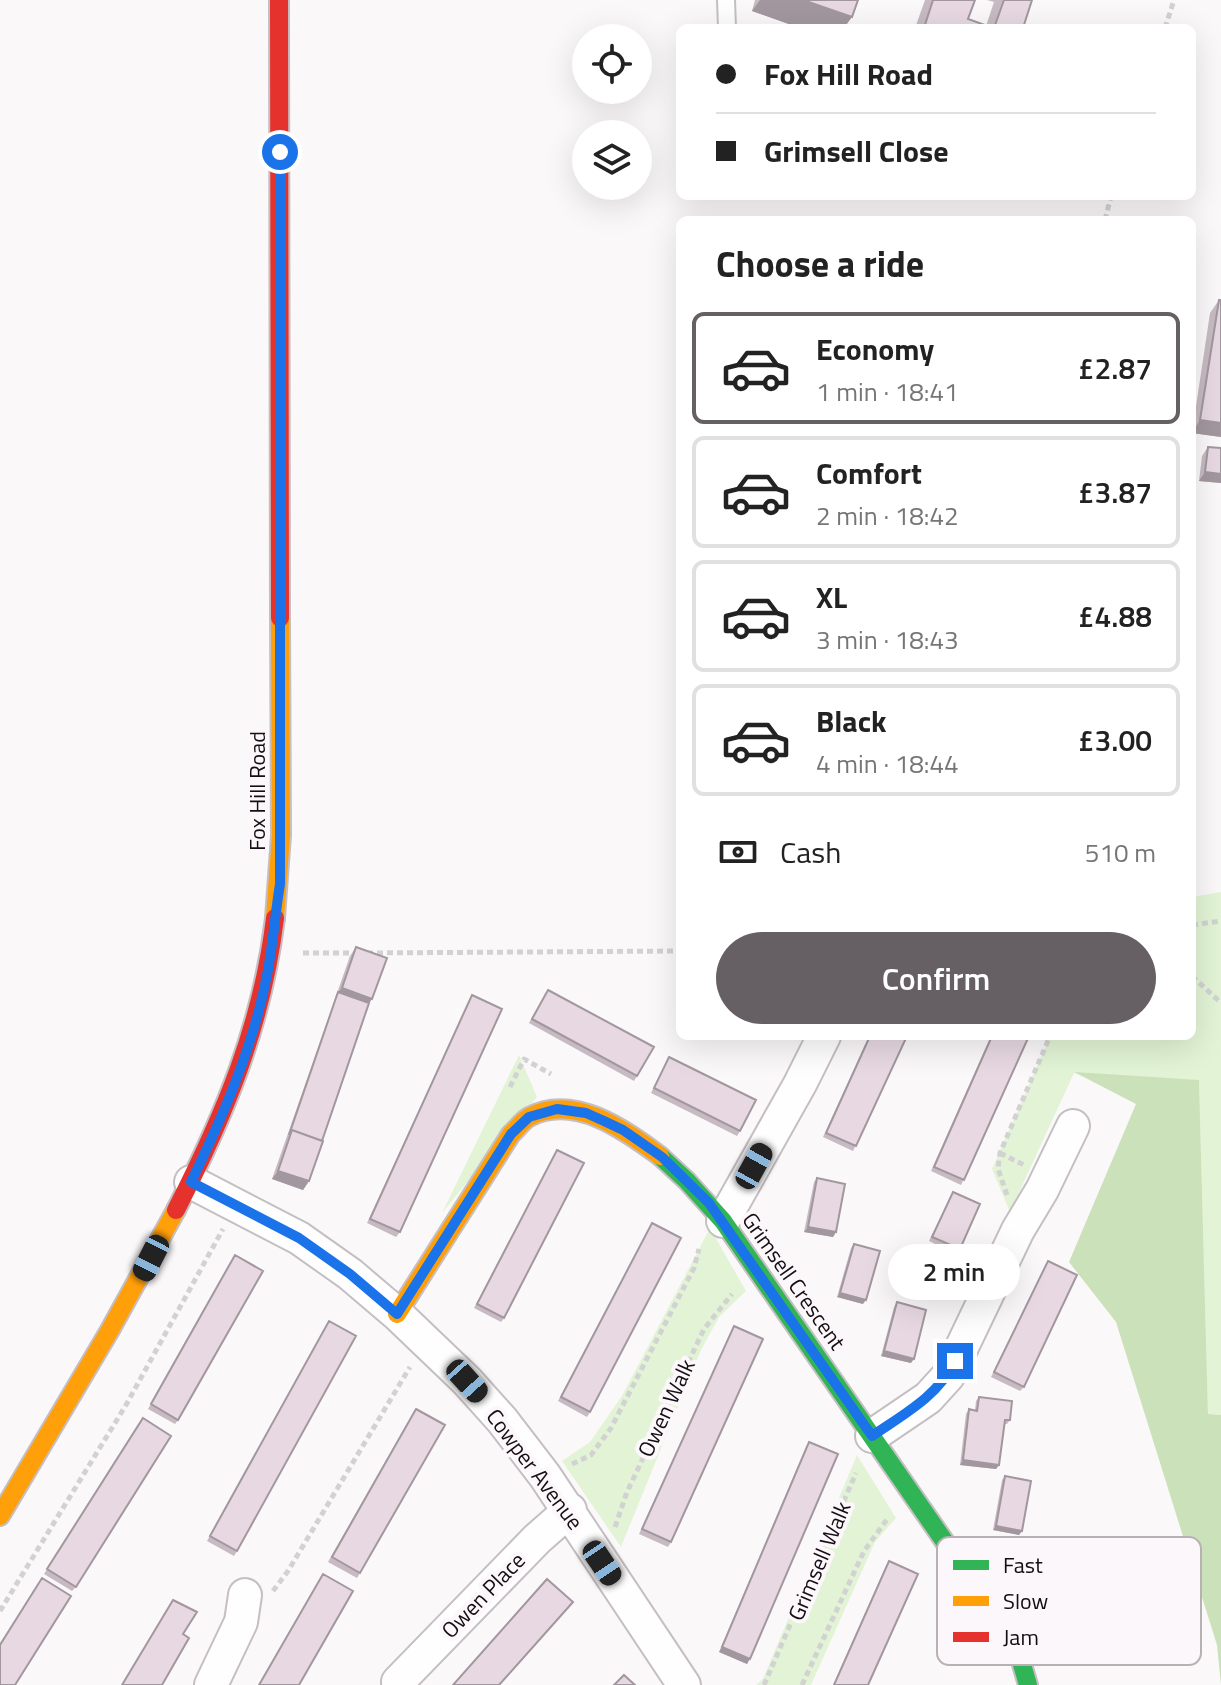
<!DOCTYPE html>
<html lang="en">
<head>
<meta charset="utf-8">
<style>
  :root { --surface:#fff; --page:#f2f2f2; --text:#222; --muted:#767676; --line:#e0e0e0; --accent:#665f63 }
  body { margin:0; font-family:"Titillium Web",sans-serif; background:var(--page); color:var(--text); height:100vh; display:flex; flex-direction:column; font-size:30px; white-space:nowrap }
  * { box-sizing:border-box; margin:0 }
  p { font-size:26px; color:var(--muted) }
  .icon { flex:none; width:44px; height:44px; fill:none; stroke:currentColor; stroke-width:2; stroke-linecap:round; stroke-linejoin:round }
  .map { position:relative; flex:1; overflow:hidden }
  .sheet { position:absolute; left:676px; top:216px; width:520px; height:824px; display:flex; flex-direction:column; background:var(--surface); border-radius:12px; box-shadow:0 8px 32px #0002 }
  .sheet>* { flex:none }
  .top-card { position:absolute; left:676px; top:24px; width:520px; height:176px; border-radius:12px; box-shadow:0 8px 32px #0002; display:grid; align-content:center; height:176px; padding:0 40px; background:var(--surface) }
  .tools { position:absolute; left:572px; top:24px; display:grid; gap:16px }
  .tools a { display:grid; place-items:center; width:80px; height:80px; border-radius:50%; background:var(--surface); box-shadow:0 8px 32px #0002; font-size:40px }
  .end { position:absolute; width:36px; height:36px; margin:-18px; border:10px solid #1a73e8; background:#fff; box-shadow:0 0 0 4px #fff }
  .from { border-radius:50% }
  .bubble { position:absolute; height:56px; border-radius:28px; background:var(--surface); box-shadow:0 8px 32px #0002; font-size:26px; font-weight:600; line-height:56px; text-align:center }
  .car { position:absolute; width:24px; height:48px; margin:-24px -12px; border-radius:10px; box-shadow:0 0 6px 2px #0007; background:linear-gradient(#222 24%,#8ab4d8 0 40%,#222 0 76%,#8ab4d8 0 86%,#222 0) }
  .top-card b { display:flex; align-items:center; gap:28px; height:76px; font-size:30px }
  .top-card b+b { border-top:2px solid var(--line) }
  .top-card i { width:20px; height:20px; background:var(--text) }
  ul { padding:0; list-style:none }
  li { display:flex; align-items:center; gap:24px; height:112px; margin:0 16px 12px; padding:0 24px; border:4px solid var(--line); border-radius:12px }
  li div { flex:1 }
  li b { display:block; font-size:30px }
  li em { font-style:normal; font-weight:600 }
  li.active { border-color:var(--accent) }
  li>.icon { width:72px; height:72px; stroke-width:1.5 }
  h2 { padding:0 40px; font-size:36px; line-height:96px }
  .pay { display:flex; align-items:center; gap:20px; height:88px; padding:0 40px; font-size:30px }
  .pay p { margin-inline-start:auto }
  .button { display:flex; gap:16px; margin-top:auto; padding:16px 40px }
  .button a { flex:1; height:92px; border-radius:48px; background:var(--accent); color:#fff; font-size:32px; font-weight:600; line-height:92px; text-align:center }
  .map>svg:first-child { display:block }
</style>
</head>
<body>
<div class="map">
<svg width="1221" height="1685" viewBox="0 0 1221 1685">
  <rect width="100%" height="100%" fill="#fbf8fa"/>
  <path fill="#e2f4d5" d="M1221,892V1415L1208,1414L1199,1081L1074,1073L1010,1212L992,1169L1046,1045L1045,1036H1192V897Z
    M519,1055L537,1097L442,1213Z
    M710,1228L746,1291L719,1317L701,1350L621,1547L562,1461L590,1442L622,1396Z
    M857,1455L896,1518L875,1542L811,1685H756L763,1679Z"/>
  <path fill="#cbe1ba" d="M1074,1072L1199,1080L1208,1414L1221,1415V1685L1217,1645L1116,1322L1069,1262L1136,1104Z"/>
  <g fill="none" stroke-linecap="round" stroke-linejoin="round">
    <defs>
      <path id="lane" d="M726,0L727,28"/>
      <path id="street" d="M191,1182L299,1238L350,1274L397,1314L467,1381L502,1420L545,1476L684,1685
        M723,1221L800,1084L824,1036
        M872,1436L928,1398L948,1376L1018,1230L1042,1190L1073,1126
        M398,1682L537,1539L570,1510
        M211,1685L241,1622L245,1595"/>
      <path id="fast" d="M660,1156L687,1181L723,1221L1005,1629L1021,1661L1028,1685"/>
      <path id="slow" d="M275,918L281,835L280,618
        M397,1314L511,1134C517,1129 522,1121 529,1117C574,1093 625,1130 660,1156
        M0,1516L110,1330L176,1210"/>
      <path id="jam" d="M279,0L280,618
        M176,1210C225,1114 262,1026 275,918"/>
    </defs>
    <use href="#lane" stroke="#c5bfc3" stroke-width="20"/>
    <use href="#street" stroke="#c5bfc3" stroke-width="36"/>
    <use href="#fast" stroke="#c5bfc3" stroke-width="22"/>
    <use href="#slow" stroke="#c5bfc3" stroke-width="22"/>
    <use href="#jam" stroke="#c5bfc3" stroke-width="22"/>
    <path stroke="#d2d2d2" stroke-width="5" stroke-dasharray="6 4" stroke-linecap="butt" d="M1165,28L1174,0
      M1105,220L1111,196
      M1192,925L1221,921
      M303,953H357
      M367,953L680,951
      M1192,976L1221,1003
      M510,1087L524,1059L551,1074
      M1000,1153L1024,1165
      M1007,1195L998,1169L1000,1153L1050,1036
      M572,1464L591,1455L611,1428L694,1268L699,1249
      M615,1527L627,1492L704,1329L732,1294
      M273,1591L288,1571L410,1367
      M0,1611L126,1405L223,1229
      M764,1685L856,1473
      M802,1685L864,1551L888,1518"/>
    <use href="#lane" stroke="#fefefe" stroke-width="16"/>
    <use href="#street" stroke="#fefefe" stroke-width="32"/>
    <use href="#fast" stroke="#30b455" stroke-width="18"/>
    <use href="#slow" stroke="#ff9f0a" stroke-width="18"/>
    <use href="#jam" stroke="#e5322d" stroke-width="18"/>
  </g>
  <path fill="#c7bac2" d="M755,0H858L844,28H800L752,11Z
    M925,0H975L968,19L986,26L994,2L987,0H1032L1023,28H915Z
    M1219,300L1221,437L1192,433L1210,313Z
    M1208,447L1221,448V483L1199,481L1202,456Z
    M356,947L369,1003L322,1141L309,1181L303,1190L272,1179L350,956Z
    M545,994L637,1076L634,1081L529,1023Z
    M472,995L400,1232L396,1237L367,1223Z
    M869,1036H907L853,1151L823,1137Z
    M991,1036H1029L961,1185L931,1171Z
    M669,1057L740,1131L737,1136L651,1093Z
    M557,1150L504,1318L501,1322L474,1308Z
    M817,1178L836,1232L833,1237L804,1232L814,1182Z
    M953,1192L960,1249L956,1254L929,1241Z
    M652,1223L590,1412L587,1417L558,1401Z
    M854,1244L863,1304L837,1297L851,1248Z
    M232,1260L178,1420L175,1424L148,1409Z
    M1048,1261L1024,1387L1020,1391L991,1377Z
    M897,1302L911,1363L881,1356L894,1307Z
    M326,1326L237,1551L234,1556L207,1541Z
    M734,1326L671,1542L668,1547L639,1534Z
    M979,1397L1010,1420L1007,1424H1004L999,1465L996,1469L960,1465L966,1414L969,1409L975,1410L976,1401Z
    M413,1413L360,1573L357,1578L328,1562Z
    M143,1418L76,1587L72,1591L44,1574Z
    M809,1442L747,1664L719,1652L806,1447Z
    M1005,1476L1022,1531L1019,1535L993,1530L1002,1480Z
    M1038,1542L1064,1596L1061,1600L1033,1599L1035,1547Z
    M889,1561L868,1685H833L886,1566Z"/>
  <path fill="#a2979e" d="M760,0H803L852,17L844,28H800L752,11Z
    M1200,420L1221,423V437L1192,433Z
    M1205,472L1221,474V483L1199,481Z
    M342,988L372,999L366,1008L338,992Z
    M278,1171L309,1181L303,1190L272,1179Z
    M808,1227L836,1232L833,1237L804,1232Z
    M840,1293L866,1300L863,1304L837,1297Z
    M884,1351L914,1359L911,1363L881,1356Z
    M963,1460L999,1465L996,1469L960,1465Z
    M996,1526L1022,1531L1019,1535L993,1530Z
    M1036,1595L1064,1596L1061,1600L1033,1599Z
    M722,1647L750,1659L747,1664L719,1652Z"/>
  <path fill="#e7d8e2" stroke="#a2979e" stroke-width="2" d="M803,0H858L852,17Z
    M933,0H975L968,19L993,28H924Z
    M1004,0H1032L1023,28H994Z
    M1219,300H1221V423L1200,420Z
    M1208,447L1221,448V474L1205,472Z
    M356,947L387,958L372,999L342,988Z
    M548,990L654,1047L637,1076L532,1019Z
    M338,992L369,1003L322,1141L292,1130L289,1135Z
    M472,995L502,1009L400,1232L370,1219Z
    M870,1036H907L856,1146L826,1133Z
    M992,1036H1029L964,1180L934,1167Z
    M669,1057L756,1100L740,1131L654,1088Z
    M292,1130L323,1141L309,1181L278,1171Z
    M557,1150L584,1163L504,1318L477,1304Z
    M817,1178L845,1184L836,1232L808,1227Z
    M953,1192L980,1204L960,1249L932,1237Z
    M652,1223L681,1238L590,1412L561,1397Z
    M854,1244L880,1251L866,1300L840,1293Z
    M235,1255L263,1271L178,1420L151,1404Z
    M1048,1261L1077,1275L1024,1387L994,1372Z
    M897,1302L926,1310L914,1359L884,1351Z
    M329,1321L356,1336L237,1551L210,1536Z
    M734,1326L763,1339L671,1542L642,1529Z
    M979,1397L1012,1401L1010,1420H1005L999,1465L963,1460L969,1409L977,1411Z
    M416,1409L445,1425L360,1573L332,1557Z
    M143,1418L171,1436L76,1587L47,1569Z
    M809,1442L838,1454L750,1659L722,1647Z
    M1005,1476L1031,1481L1022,1531L996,1526Z
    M889,1561L918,1574L868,1685H834Z
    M323,1574L353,1591L299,1685H259Z
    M42,1578L71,1596L15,1685H0V1645Z
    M547,1579L573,1602L499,1685H453Z
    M173,1600L197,1612L183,1634L189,1638L162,1685H122Z
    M624,1675L635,1685H614Z"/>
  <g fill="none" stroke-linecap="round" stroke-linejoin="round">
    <path stroke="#1a73e8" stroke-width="10" d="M280,152V884C275,914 273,945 267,975C253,1048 223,1116 191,1182L299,1238L350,1274L397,1314L511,1134L529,1117L557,1109L586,1113L604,1121L623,1130L662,1157L709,1203L872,1436C904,1414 938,1396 955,1361"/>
  </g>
  <g text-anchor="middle" stroke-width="8" stroke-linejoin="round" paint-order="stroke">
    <g font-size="22" fill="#150d12" stroke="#fcf7fa">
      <text transform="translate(257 791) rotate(-90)" y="8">Fox Hill Road</text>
      <text transform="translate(794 1281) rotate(55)" y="8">Grimsell Crescent</text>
      <text transform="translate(666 1408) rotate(-65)" y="8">Owen Walk</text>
      <text transform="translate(535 1469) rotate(53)" y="8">Cowper Avenue</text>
      <text transform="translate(819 1561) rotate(-67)" y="8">Grimsell Walk</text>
      <text transform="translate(483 1595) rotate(-46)" y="8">Owen Place</text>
    </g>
  </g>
  <rect x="937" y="1537" width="264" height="128" rx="12" fill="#fcf7fa" stroke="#b7b1b4" stroke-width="2"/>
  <rect x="953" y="1560" width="36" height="10" fill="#30b455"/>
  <rect x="953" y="1596" width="36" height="10" fill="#ff9f0a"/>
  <rect x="953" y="1632" width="36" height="10" fill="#e5322d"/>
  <g font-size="22" fill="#150d12">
    <text x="1003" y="1573">Fast</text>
    <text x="1003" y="1609">Slow</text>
    <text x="1003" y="1645">Jam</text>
  </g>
</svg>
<div class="tools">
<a><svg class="icon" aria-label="locate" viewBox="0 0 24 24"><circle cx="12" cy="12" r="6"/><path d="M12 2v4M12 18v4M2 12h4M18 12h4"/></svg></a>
<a><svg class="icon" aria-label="layers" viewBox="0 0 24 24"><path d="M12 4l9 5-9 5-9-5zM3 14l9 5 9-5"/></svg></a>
</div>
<i class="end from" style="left:280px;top:152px"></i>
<i class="end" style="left:955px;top:1361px"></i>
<div class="bubble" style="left:888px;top:1244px;width:132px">2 min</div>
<i class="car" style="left:754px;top:1166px;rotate:29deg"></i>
<i class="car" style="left:151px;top:1258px;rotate:207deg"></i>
<i class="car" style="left:467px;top:1381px;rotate:138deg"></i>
<i class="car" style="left:602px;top:1563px;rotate:146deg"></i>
<div class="top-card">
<b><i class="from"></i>Fox Hill Road</b>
<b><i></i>Grimsell Close</b>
</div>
<section class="sheet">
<h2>Choose a ride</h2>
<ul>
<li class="active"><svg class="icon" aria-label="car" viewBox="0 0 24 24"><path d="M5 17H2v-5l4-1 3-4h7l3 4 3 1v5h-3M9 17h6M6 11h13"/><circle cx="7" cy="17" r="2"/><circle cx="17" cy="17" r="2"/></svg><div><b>Economy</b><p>1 min · 18:41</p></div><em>£2.87</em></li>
<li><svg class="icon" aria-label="car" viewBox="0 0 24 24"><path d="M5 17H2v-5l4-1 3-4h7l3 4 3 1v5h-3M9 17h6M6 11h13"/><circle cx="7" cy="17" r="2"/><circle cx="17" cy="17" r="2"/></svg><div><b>Comfort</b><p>2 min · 18:42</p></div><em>£3.87</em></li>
<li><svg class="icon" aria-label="car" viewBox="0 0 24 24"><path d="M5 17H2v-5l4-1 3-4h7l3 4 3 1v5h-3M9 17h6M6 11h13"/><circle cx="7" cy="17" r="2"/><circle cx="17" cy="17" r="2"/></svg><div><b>XL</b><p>3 min · 18:43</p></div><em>£4.88</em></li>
<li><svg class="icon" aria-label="car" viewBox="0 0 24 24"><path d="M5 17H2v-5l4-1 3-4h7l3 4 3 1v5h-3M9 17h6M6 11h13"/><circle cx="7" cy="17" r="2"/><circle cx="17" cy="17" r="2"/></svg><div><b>Black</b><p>4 min · 18:44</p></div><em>£3.00</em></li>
</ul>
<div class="pay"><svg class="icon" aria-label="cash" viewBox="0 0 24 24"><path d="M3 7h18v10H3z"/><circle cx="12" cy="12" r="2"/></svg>Cash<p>510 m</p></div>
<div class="button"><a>Confirm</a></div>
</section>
</div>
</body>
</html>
